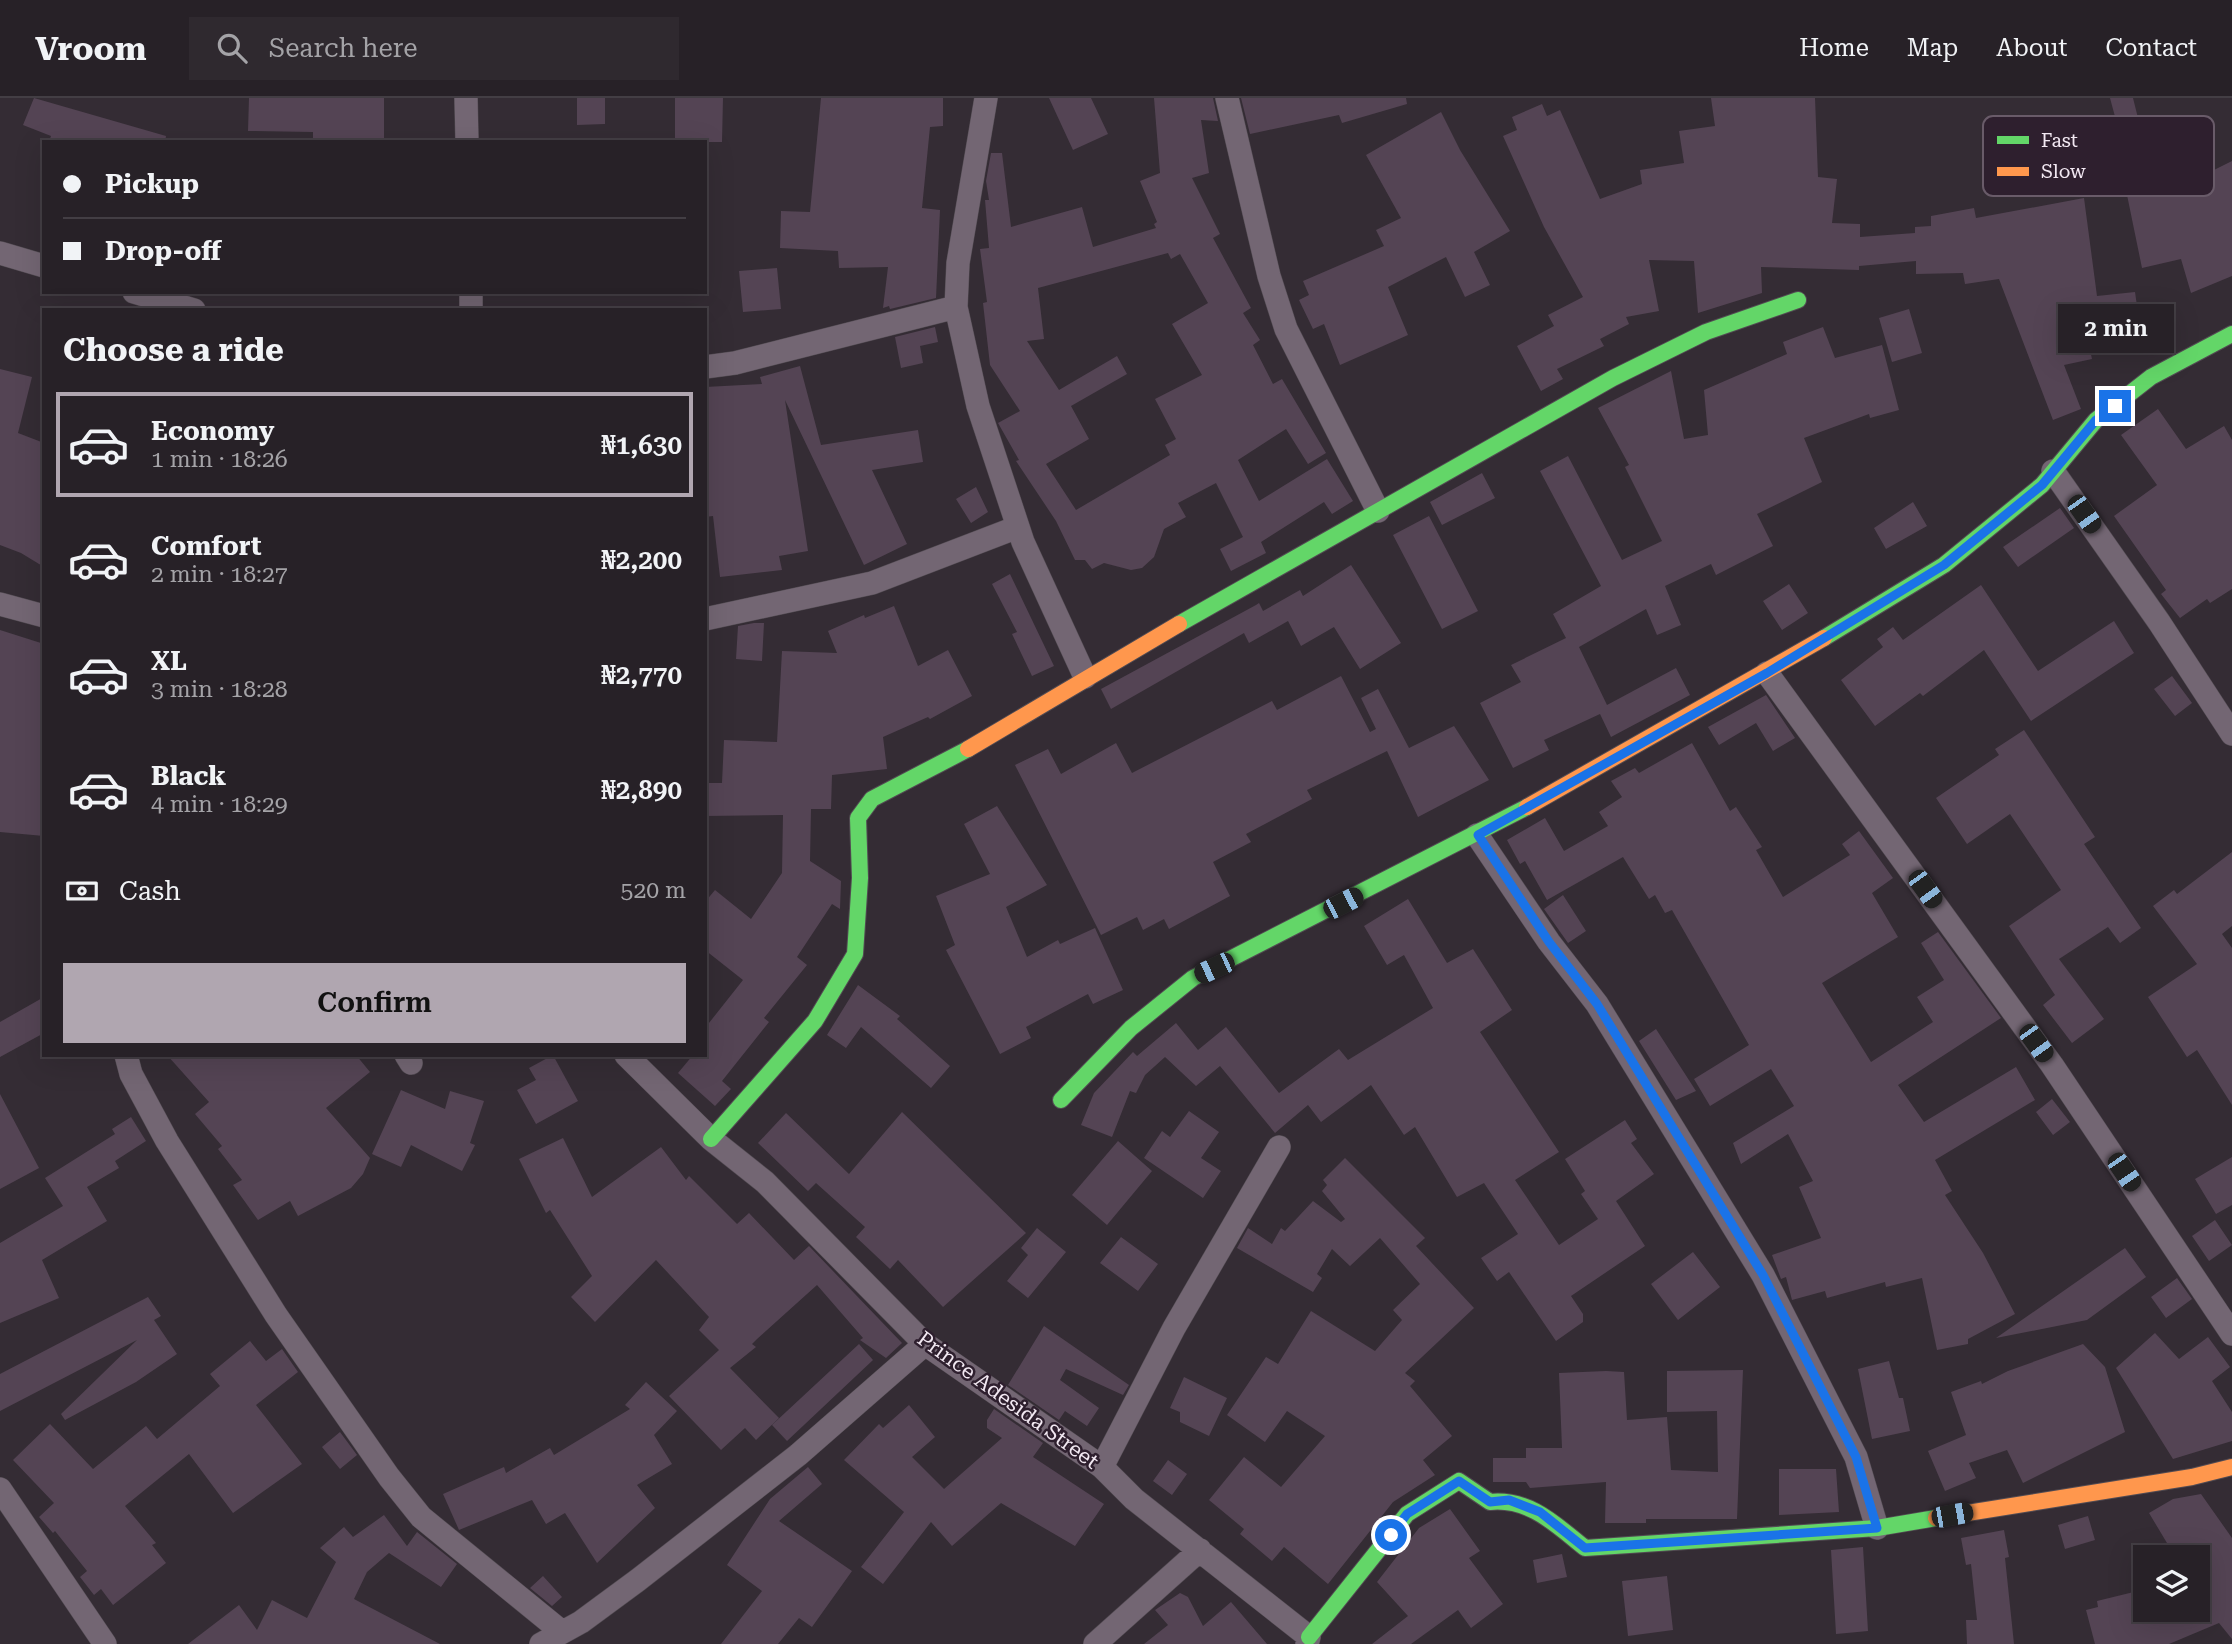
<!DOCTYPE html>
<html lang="en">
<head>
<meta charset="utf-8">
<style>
  :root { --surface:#272127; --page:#2f292f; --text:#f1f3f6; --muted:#a4a3a7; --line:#433e44; --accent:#b0a6b0 }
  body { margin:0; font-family:"Roboto Serif",serif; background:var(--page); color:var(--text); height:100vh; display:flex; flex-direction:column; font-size:26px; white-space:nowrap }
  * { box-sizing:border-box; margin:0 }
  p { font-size:23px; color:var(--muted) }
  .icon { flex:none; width:38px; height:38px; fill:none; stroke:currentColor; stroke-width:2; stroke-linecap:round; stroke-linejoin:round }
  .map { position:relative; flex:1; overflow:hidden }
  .details { position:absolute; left:42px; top:210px; width:665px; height:749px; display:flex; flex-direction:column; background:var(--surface); border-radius:0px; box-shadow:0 7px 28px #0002,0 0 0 2px var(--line) }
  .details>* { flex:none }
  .guide { position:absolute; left:42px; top:42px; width:665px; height:154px; border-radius:0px; box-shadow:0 7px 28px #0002,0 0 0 2px var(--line); display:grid; align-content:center; height:154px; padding:0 21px; background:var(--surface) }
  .buttons { position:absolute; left:2133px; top:1447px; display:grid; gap:14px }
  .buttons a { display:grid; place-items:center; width:77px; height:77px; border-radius:0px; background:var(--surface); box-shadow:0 7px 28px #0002,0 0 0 2px var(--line); font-size:35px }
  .end { position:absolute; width:32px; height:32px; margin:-16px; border:9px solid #1a73e8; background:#fff; box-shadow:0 0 0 4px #fff }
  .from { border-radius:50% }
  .bubble { position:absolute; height:49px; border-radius:0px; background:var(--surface); box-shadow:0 7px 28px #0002,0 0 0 2px var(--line); font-size:23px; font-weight:600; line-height:49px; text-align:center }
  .car { position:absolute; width:21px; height:42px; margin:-21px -10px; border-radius:9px; box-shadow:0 0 5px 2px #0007; background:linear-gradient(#222 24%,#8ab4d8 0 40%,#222 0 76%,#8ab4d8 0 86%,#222 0) }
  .guide b { display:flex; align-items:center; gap:24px; height:66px; font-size:26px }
  .guide b+b { border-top:2px solid var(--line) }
  .guide i { width:18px; height:18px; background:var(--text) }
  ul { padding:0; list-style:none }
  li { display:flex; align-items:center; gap:21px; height:105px; margin:0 14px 10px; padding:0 7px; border:4px solid transparent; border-radius:0px }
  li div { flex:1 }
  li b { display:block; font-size:26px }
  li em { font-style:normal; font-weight:600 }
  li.current { border-color:var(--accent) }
  li>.icon { width:63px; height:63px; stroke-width:1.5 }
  h2 { padding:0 21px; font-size:32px; line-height:84px }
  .pay { display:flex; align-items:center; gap:18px; height:77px; padding:0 21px; font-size:26px }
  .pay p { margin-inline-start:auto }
  .action { display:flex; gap:14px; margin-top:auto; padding:14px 21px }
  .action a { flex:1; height:80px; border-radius:0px; background:var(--accent); color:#111; font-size:28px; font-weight:600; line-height:80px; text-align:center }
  header { display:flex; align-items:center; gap:42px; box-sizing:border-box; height:98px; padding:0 35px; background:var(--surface); border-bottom:2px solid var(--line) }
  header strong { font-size:33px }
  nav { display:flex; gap:38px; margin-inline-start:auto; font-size:24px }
  .search { width:490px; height:63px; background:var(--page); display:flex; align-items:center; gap:18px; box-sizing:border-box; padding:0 24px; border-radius:0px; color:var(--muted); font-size:26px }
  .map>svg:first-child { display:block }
</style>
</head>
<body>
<header>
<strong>Vroom</strong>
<div class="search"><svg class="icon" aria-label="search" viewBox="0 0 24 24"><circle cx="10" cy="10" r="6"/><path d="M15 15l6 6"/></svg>Search here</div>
<nav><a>Home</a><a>Map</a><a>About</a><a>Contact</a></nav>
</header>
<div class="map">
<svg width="2232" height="1546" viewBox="0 0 2232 1546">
  <rect width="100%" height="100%" fill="#342c34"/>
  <path fill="#544454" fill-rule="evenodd" d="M34,0L166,38L165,44H49L51,38L23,27Z
    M249,0H384V44H313V34L248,33Z
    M577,0H605V26L577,27Z
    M675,0H723L722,44H675Z
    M821,0H943V28L930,29L922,110L940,112L936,200L890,211L889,208L883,210L888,169L839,170L838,153L780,150L781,113L810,114Z
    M1049,0H1091L1108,36L1073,52Z
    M1154,0H1213L1218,23L1201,22L1209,75L1192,80L1220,136L1213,140L1251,210L1243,215L1260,242L1253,247L1273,286L1282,281L1326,355L1308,366L1286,331L1238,362L1259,403L1327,361L1353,403L1332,416L1324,404L1261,444L1266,455L1231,473L1220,451L1243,439L1216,385L1178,405L1186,419L1164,431L1154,459L1142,470L1131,472L1104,465L1092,471L1085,462H1075L1056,423L1016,363L1019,362L998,325L1020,313L990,267L983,205L987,204L980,151L989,150L985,102H989L986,83L991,55H1002L1011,129L1082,109L1093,149L1156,130L1154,126L1157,124L1140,83L1160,75ZM1168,155L1171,161L1180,156L1208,205L1172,226L1202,277L1155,301L1176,341L1165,347L1170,357L1076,412L1046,366L1089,341L1071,308L1127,276L1117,258L1059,292L1027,243L1044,241L1038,190Z
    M1241,0H1406L1407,6L1342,25L1339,17L1250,36Z
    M1711,0H1815L1818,79L1837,81L1832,125L1860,126V139L1915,135V129L1931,128V118L1974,110L1976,120L2084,100L2097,198L2135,194L2141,236L2088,243L2092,261L2064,267L2081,311L2053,322L1999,181L1965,186L1963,175L1916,176V163L1859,168V172L1761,169L1762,195L1698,215L1694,163L1649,162L1659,213L1626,219L1629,226L1600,241L1604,248L1557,271L1563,281L1541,293L1517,248L1554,228L1548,217L1583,199L1544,129L1503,38L1517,32L1512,19L1542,6L1547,18L1560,12L1600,101L1642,86L1640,72L1684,65L1679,33L1715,28Z
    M2110,0H2133L2138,20L2117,26Z
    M1441,14L1460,52L1510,133L1474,154L1490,187L1465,199L1446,159L1388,189L1408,237L1340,267L1324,226L1313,231L1299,202L1309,197L1303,183L1384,148L1376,132L1401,120L1366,57Z
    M2232,63V178L2191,195L2181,161L2142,170L2126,92L2177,80L2176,75L2209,67L2210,74Z
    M777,170L781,211L743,214L739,173Z
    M1909,211L1922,255L1892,264L1879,220Z
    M935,229L938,244L920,248L923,265L901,270L895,239Z
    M1823,229L1835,260L1882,247L1899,312L1870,320L1869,316L1804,340L1822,384L1757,416L1773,448L1716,477L1711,466L1665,488L1681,527L1657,537L1646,511L1579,549L1607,607L1676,570L1690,597L1611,639L1600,616L1544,642L1549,652L1513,670L1480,605L1521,584L1511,567L1566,540L1553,516L1601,488L1540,373L1568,358L1622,462L1662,443L1625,369L1629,367L1598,310L1671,273L1684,341L1708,337L1704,292L1787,256L1783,244Z
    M800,268L821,347L918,332L923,364L872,372L907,446L864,467L785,302L808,453L779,458L782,472L720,479L713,418L705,419V289L762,286L760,279Z
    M0,271L32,279L18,335L44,345V469L21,455L0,447Z
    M2158,311L2186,351L2224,328L2232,342V491L2210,505L2207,501L2180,520L2161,496L2166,492L2114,418L2157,387L2121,337Z
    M1482,375L1495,400L1442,427L1430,404Z
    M976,389L988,414L971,425L956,401Z
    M1913,404L1927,428L1886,451L1874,430Z
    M2060,410L2074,430L2018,469L2003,449Z
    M1429,418L1478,513L1442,531L1393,437Z
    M1351,467L1401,545L1360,571L1334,529L1301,548L1288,523L1249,545L1244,535L1111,611L1101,591L1256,507L1259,505L1263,513L1300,492L1303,498Z
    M1010,476L1054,568L1032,578L1012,536L1017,534L992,486Z
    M1789,486L1808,515L1782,532L1763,503Z
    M1981,487L2038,573L2114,523L2134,555L2031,623L1984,552L1923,598L1920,595L1875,628L1841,582L1883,549L1877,541L1893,529L1903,542Z
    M894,508L918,568L948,552L972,598L930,621L928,619L883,639L887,671L832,677L831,711H811L810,763L841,783L840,811L832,806L797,859L807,867L764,920L769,924L722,983L731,991L715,1008L678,975L693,957H705V930L743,882L705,852V804L715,792L751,821L782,775L783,717L705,718V685H722L724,642L777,644L782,553L837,555L828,533L864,517L865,520Z
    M754,525H764L762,563L736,561L738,528Z
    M0,532L44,546V738L0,734Z
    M1341,578L1370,634L1376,631L1361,600L1378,591L1409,650L1454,628L1489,682L1418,719L1387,653L1307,692L1312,701L1246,736L1251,744L1213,764L1230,798L1169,831L1164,821L1143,832L1137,819L1101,837L1015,667L1048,651L1061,676L1116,645L1132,675L1272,603L1277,612Z
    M2172,578L2192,605L2175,618L2154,591Z
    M1766,597L1795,640L1773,653L1756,625L1719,647L1708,629Z
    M2024,632L2095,739L2084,746L2141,830L2120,845L2108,829L2059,861L2104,921L2072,945L2043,907L2055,897L2009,828L2061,792L2010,716L1967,746L1936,700L1999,657L1995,651Z
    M1692,645L1730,713L1736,709L1762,749L1756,752L1783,799L1850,757L1842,746L1859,733L1893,780L1872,795L1898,839L1822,885L1871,964L1933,924L1917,899L1944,882L1921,845L1938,834L2001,920L1898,987L1924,1024L2016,969L2035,1002L1935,1062L1952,1093L1945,1097L1983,1155L2015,1216L1968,1241V1246L1937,1252L1922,1180L1886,1189L1885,1184L1827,1200L1825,1193L1792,1202L1786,1179L1781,1181L1772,1157L1821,1140L1799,1089L1813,1083L1788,1036L1741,1066L1733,1045L1794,1008L1771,971L1710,1008L1694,981L1749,947L1672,812L1665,815L1655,797L1649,801L1623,759L1547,802L1525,763L1520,766L1507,742L1545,720L1564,753L1608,728L1599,714L1622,699L1611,683L1635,670L1639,675Z
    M997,708L1047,787L1006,809L1027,859L1058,842L1060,846L1095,830L1123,892L1093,906L1088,896L1026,929L1031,940L1000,956L946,852L955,847L936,798L990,776L964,726Z
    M2232,754V828L2222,836L2232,850V1007L2197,952L2187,959L2148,899L2197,866L2153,808L2174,792L2177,796Z
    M1563,797L1586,833L1568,845L1544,811Z
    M1408,801L1447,865L1473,851L1512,912L1480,934L1559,1054L1515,1082L1559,1147L1598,1121L1581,1096L1585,1093L1565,1061L1625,1022L1637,1041L1631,1045L1654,1076L1616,1103L1645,1148L1571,1198L1583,1216V1224L1556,1243L1509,1174L1497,1183L1481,1160L1518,1136L1484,1085L1457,1099L1415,1029L1404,1037L1371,987L1321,1024L1308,1007L1275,1035L1220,968L1196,988L1165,959L1145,977L1136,995L1130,993L1112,1039L1081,1027L1094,995L1133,954L1137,958L1176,925L1198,952L1226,929L1279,995L1339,951L1348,962L1433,910L1404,857L1387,867L1364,828Z
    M858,887L900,918L897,921L950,968L931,990L861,929L846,950L827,937Z
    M44,899V935L0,959V924Z
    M1656,931L1696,993L1676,1002L1639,943Z
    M167,957H356L370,974L326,1010L370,1060L363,1076L351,1090L298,1118L290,1103L258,1122L233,1087L242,1082L218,1051L222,1048L195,1016L209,1004Z
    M553,957L578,1003L536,1026L517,992L536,982L529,970Z
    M401,992L445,1011L450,993L484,1003L470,1045L475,1047L462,1073L411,1047L401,1069L372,1056Z
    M0,996L39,1070L0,1091Z
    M2052,1001L2070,1024L2053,1037L2036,1014Z
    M1189,1013L1219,1034L1201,1060L1221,1073L1203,1100L1144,1060L1162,1033L1170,1039Z
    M902,1014L1026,1135L943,1209L898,1162L890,1171L856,1139L865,1129L816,1085L808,1093L758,1045L786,1015L849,1076Z
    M131,1019L146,1043L115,1063L119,1070L87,1089L107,1123L42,1162L59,1200L0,1225V1145L63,1108L45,1080L115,1036L112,1031Z
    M563,1040L592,1099L661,1049L686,1082L689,1078L737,1126L749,1115L794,1162L809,1148L902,1245L886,1260L860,1242L863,1240L817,1187L757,1241L752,1246L756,1249L730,1270L779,1320L756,1342L745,1330L721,1352L669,1298L719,1252L699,1232L709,1219L656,1162L595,1224L571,1199L592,1178L550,1112L546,1115L519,1061Z
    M1118,1043L1152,1073L1107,1127L1072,1097Z
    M2232,1059V1107L2216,1116L2195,1081Z
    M1345,1060L1425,1140L1416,1148L1474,1210L1405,1275L1415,1283L1410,1288L1452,1338L1423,1362L1435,1377L1393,1404L1328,1486L1284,1449L1272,1463L1240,1436L1244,1431L1209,1402L1244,1359L1281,1389L1325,1338L1287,1313L1265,1344L1227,1317L1266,1259L1278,1266L1311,1213L1375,1253L1402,1222L1393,1212L1420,1186L1380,1140L1350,1168L1332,1151L1317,1176L1322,1180L1313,1194L1237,1150L1248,1130L1272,1146L1281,1130L1285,1133L1313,1103L1341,1124L1345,1121L1322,1093L1327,1087L1323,1082Z
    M2215,1122L2232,1147L2209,1163L2192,1138Z
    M1037,1130L1066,1154L1028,1200L1007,1183L1028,1157L1021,1150Z
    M1121,1139L1158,1166L1138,1193L1100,1165Z
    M2125,1150L2146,1179L2087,1222L1996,1240Z
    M1693,1154L1720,1189L1678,1222L1651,1186Z
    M2177,1180L2192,1201L2166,1220L2151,1199Z
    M148,1199L161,1218L154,1222L177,1256L136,1284L65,1322L61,1316L137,1242L0,1313V1276Z
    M1044,1228L1129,1287L1123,1297L1066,1271L1060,1282L1099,1310L1087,1328L1065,1313L1059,1322L1008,1287Z
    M2155,1235L2179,1261L2208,1239L2230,1269L2212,1283L2232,1314V1343L2173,1361L2116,1270Z
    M250,1243L266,1263L282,1251L298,1274L256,1307L302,1366L233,1415L189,1356L125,1408L156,1445L152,1447L166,1465L113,1507L101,1491L94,1497L80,1479L87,1473L55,1433L53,1435L39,1419L54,1405L13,1362L50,1326L93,1371L146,1328L157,1341L220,1288L210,1276Z
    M859,1246L873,1262L787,1343L772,1327Z
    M2083,1246L2105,1269L2125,1334L2023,1385L2007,1352L1969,1365L1976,1380L1945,1393L1928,1353L1966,1337L1951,1294L1981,1283L1982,1286L2008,1273Z
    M1889,1263L1899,1300H1903L1910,1333L1872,1341L1858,1271Z
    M1743,1272L1737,1421H1646V1425H1605L1606,1384L1530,1390L1526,1384H1493V1360H1526V1350H1562L1559,1275L1606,1273L1624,1274L1627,1322L1667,1319L1671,1372L1718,1374L1717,1313L1667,1314V1273Z
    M1184,1279L1227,1300L1209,1338L1180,1324V1314L1170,1310Z
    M646,1284L677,1313L654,1337L672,1366L637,1387L655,1410L597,1465L565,1415L546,1426L532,1402L459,1432L443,1396L504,1369L506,1375L550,1350L554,1357L630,1311L625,1307Z
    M909,1307L935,1339L912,1359L944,1391L1002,1340L987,1330V1322L994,1311L1043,1345L1033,1359L1104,1406L1075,1448L1001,1405L952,1448L931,1424L883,1486L861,1469L904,1414L844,1362L879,1326L883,1330Z
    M340,1334L357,1357L340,1371L322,1349Z
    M1168,1362L1187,1376L1172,1397L1153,1383Z
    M808,1369L822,1386L779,1423L852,1473L812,1529L799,1520L778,1546H721L762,1493L727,1467L770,1401Z
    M1779,1371H1836L1839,1414L1779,1417Z
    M2201,1396L2232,1440V1541L2219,1525L2169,1546H2095L2086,1512L2098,1509L2097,1503L2146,1491V1512H2198V1460H2176L2149,1415L2173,1401Z
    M1450,1411L1480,1453L1469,1460L1503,1506L1471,1530L1458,1512L1411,1546H1372L1408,1518L1377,1484L1419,1430Z
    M384,1417L407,1448L417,1434L457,1466L441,1489L389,1455L367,1474L354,1501L440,1546H188L239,1507L257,1532L272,1502L307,1520L336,1464L320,1450L344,1429L353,1439Z
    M2088,1418L2095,1442L2065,1451L2058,1427Z
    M2004,1432L2009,1459L2005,1460L2014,1546H1967L1966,1522H1977L1971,1466L1966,1467L1961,1440Z
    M1863,1449L1868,1533L1836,1536L1831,1452Z
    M1562,1456L1567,1479L1537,1485L1533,1462Z
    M543,1478L562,1499L552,1508L530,1490Z
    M1667,1478L1673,1532L1628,1538L1622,1483Z
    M1180,1495L1188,1499L1203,1528L1231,1504L1267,1546H1144L1168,1527L1155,1512Z"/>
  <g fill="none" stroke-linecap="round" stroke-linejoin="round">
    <defs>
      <path id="street" d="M466,0L467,44
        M986,0L958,165L956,209L978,308L1023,444L1085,579
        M1227,0L1269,178L1286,231L1378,413
        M0,155L44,168
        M134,194L194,212
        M471,194V212
        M705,269L735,265L956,209
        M2053,373L2159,524L2232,636
        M0,506L44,518
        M705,521L872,485L1018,429
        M1767,575L2052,967L2232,1236
        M1477,737L1549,844L1597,906L1763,1177L1856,1359L1877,1430
        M126,957L131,976L167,1043L276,1217L389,1379L421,1419L562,1534
        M406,957L411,965
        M626,957L711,1041L765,1084L925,1246L1102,1369L1134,1401L1309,1539L1307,1546
        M1102,1369L1174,1230L1279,1049
        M0,1391L105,1546
        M541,1546L581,1524L638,1482L798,1357L925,1246
        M1095,1546L1200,1452"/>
      <path id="fast" d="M1179,526L1613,280L1706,234L1798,202
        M1824,540L1944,467L2042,387L2096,322L2151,279L2232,236
        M1061,1002L1131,930L1193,880L1527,709
        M711,1041L815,923L855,856L860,780L858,720L872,701L968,651
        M1309,1539L1407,1416L1459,1383L1490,1404C1530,1400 1556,1427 1585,1450L1877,1430L1936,1420"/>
      <path id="slow" d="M968,651L1179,526
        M1527,709L1824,540
        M1936,1420L2192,1379L2232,1369"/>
    </defs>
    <use href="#street" stroke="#524b52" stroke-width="24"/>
    <use href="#fast" stroke="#524b52" stroke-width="18"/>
    <use href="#slow" stroke="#524b52" stroke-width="18"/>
    <use href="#street" stroke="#736673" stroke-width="23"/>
    <use href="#fast" stroke="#63d668" stroke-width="16"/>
    <use href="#slow" stroke="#ff974d" stroke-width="16"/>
  </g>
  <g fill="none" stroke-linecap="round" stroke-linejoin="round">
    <path stroke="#1a73e8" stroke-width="9" d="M1391,1437L1407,1416L1459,1383L1490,1404L1509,1402L1540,1414L1585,1450L1877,1430L1856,1359L1763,1177L1597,906L1549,844L1478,737L1767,575L1944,467L2042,387L2096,322L2115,308"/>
  </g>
  <g text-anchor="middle" stroke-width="5" stroke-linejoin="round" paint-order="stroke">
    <g font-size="21" fill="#f2e8f2" stroke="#2e1f2e">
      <text transform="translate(1008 1302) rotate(36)" y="7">Prince Adesida Street</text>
    </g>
  </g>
  <rect x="1983" y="18" width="231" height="80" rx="10" fill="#2e1f2e" stroke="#695b69" stroke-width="2"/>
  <rect x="1997" y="38" width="32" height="8" fill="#63d668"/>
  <rect x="1997" y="69" width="32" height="9" fill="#ff974d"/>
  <g font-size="19" fill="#f2e8f2">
    <text x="2041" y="49">Fast</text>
    <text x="2041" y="80">Slow</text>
  </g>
</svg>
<div class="buttons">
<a><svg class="icon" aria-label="layers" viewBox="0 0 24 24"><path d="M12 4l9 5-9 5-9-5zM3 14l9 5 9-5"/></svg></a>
</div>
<i class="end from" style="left:1391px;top:1437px"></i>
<i class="end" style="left:2115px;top:308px"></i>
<div class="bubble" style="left:2058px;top:206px;width:116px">2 min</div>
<i class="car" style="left:2084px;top:416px;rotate:145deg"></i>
<i class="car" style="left:1925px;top:791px;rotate:144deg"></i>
<i class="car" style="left:1343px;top:805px;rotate:63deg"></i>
<i class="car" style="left:1214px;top:870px;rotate:245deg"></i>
<i class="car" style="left:2036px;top:945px;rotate:144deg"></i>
<i class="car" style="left:2124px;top:1074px;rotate:146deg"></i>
<i class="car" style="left:1952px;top:1417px;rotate:80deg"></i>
<div class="guide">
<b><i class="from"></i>Pickup</b>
<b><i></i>Drop-off</b>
</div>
<section class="details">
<h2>Choose a ride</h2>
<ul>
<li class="current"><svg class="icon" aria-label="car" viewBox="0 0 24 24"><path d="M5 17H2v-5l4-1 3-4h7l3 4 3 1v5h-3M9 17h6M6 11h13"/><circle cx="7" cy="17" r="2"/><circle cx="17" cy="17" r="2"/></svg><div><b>Economy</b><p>1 min · 18:26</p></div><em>₦1,630</em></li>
<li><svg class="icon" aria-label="car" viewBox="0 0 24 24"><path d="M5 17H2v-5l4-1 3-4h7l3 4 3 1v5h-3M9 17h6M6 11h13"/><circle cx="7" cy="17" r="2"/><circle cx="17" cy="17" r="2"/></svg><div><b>Comfort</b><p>2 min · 18:27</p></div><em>₦2,200</em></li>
<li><svg class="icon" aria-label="car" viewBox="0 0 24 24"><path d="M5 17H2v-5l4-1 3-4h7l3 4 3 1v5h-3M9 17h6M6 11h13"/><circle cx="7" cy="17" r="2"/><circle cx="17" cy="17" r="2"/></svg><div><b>XL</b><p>3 min · 18:28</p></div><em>₦2,770</em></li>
<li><svg class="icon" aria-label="car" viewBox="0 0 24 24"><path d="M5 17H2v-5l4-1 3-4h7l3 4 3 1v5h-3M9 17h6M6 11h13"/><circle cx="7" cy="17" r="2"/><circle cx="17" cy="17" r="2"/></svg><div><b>Black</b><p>4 min · 18:29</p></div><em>₦2,890</em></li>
</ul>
<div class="pay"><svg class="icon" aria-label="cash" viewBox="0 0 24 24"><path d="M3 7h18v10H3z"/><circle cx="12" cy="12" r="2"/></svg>Cash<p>520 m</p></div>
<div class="action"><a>Confirm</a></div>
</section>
</div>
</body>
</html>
